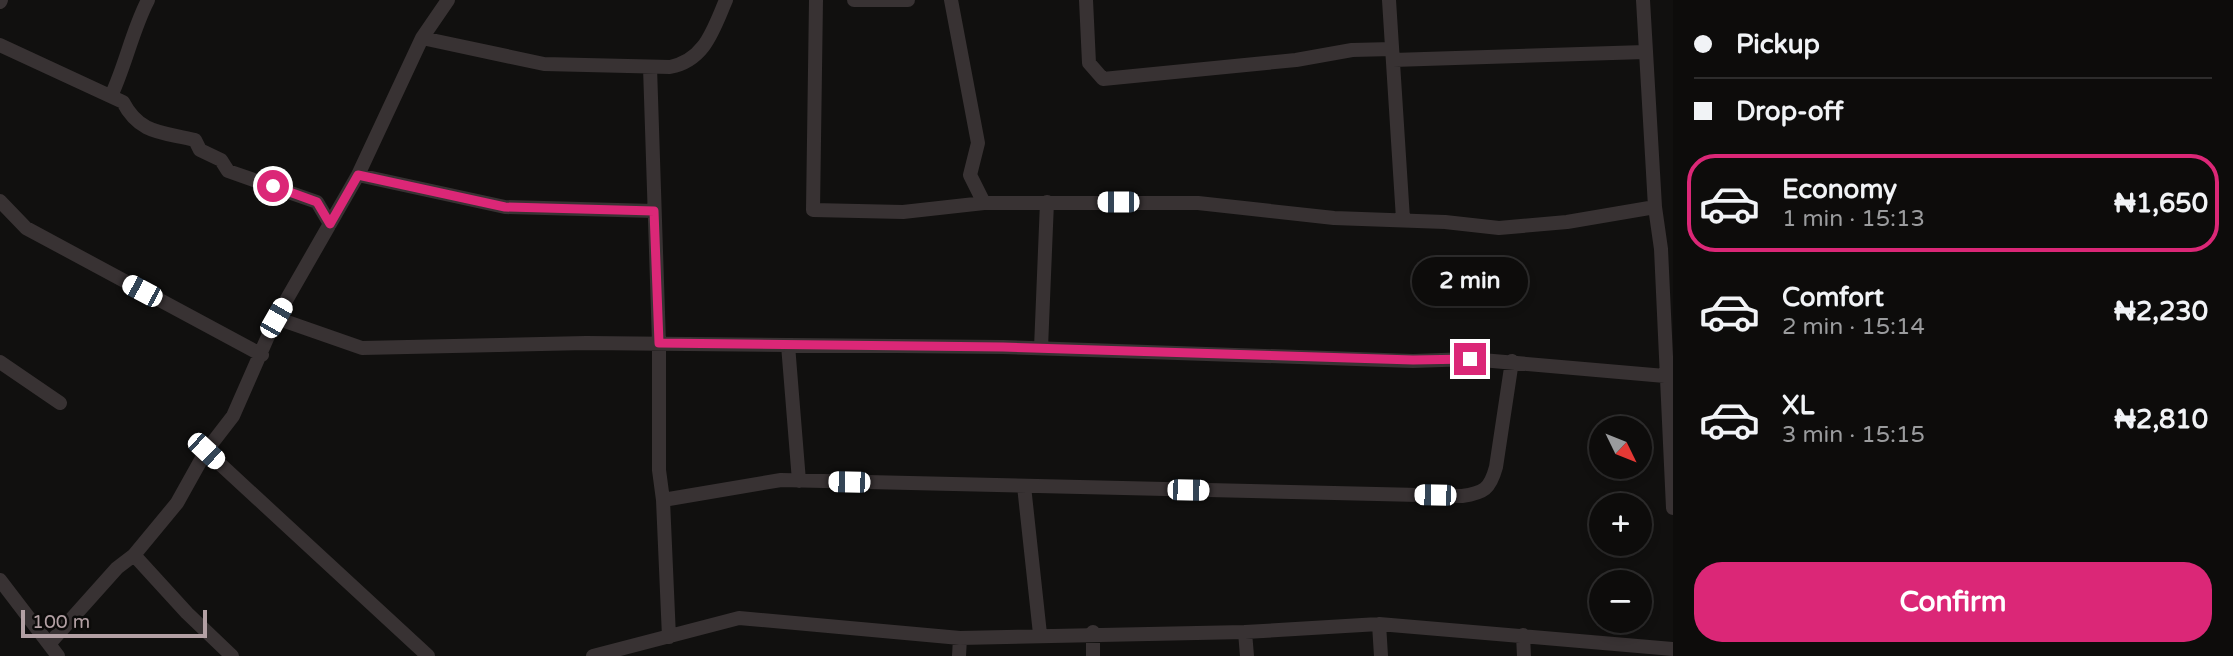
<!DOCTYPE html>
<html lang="en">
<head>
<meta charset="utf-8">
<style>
  :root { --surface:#0d0c0b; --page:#161514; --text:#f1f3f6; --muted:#9a9b9d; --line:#2d2c2c; --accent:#db2777 }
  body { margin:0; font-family:"Varela Round",sans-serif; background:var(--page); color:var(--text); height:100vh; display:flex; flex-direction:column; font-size:26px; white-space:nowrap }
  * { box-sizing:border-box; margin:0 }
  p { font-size:23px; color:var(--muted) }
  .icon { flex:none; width:38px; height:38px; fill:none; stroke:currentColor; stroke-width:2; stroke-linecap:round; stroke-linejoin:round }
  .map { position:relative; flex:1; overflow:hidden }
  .details { display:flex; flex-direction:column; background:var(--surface); width:560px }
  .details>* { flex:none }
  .top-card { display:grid; align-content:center; height:154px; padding:0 21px; background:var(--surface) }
  .needle { width:46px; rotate:133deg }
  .controls { position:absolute; left:1589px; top:416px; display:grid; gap:14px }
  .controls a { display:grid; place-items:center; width:63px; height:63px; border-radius:50%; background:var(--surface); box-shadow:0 4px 10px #0003,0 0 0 2px var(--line); font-size:35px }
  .scale { position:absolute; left:21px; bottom:18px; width:186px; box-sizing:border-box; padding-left:7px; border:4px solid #b3a0a4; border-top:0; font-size:19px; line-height:24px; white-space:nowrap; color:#b3a0a4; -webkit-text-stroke:5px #0c0b0a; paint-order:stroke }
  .end { position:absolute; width:32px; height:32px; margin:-16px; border:9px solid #db2777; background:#fff; box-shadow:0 0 0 4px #fff }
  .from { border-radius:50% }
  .bubble { position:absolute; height:49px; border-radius:24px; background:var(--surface); box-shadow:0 4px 10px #0003,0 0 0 2px var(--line); font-size:23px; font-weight:700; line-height:49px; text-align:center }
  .car { position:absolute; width:21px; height:42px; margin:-21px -10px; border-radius:9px; box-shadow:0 0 5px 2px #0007; background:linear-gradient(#fff 24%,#345 0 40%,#fff 0 76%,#345 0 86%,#fff 0) }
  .top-card b { display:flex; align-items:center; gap:24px; height:66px; font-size:26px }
  .top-card b+b { border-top:2px solid var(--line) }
  .top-card i { width:18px; height:18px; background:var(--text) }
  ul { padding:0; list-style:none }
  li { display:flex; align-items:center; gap:21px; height:98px; margin:0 14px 10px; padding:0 7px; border:4px solid transparent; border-radius:28px }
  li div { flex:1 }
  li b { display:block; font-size:26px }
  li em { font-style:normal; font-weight:700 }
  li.current { border-color:var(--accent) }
  li>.icon { width:63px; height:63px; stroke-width:1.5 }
  .primary-button { display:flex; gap:14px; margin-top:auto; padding:14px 21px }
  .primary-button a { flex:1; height:80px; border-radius:28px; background:var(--accent); color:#fff; font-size:28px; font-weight:700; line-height:80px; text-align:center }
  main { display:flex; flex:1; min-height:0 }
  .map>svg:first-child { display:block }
</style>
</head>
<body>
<main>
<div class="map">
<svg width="1673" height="656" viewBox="0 0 1673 656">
  <rect width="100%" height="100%" fill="#11100f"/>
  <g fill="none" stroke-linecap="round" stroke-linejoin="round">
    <path stroke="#383233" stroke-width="14" d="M816,0L813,210L903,212L984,203
      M854,0H908
      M951,0L978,143L970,175L984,203H1198L1334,218L1445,222L1499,228L1567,222L1655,207
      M1086,0L1089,63L1103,79L1296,60L1352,50L1392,49
      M1389,0L1403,219
      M1643,0L1655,207L1661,249L1673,508
      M0,2L1,0
      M422,38L544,64L670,67C705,60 713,30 726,0
      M0,45L123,102C140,135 164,132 195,140L200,150L221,160L228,171L317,202L330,224
      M1393,60L1645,52
      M650,67L659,343V470L663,500
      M111,96C126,64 132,31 148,0
      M358,175L505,207L654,211
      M0,201L26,228L262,355
      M276,318L362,348L586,343L1003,347L1413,361L1470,359L1665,376
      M788,345L799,481
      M1041,348L1047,202
      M0,362L60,403
      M206,451L428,656
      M1024,486L1040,634
      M134,555L177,503L206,451L233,416L276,318L358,175L422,38L448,0
      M0,580L58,656
      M1379,624L1381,656
      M1245,632L1247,656
      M1523,635L1524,656
      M669,637L663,500L781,480L1462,496C1484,493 1490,489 1496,467L1512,361
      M49,644L117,568L134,555L187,613L232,656
      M593,656L739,618L960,638L1245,632L1379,624L1673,649
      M959,656L960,638
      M1093,656V632"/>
  </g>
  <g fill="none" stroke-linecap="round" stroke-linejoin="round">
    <path stroke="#db2777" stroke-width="9" d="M273,186L317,202L330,224L358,175L505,207L654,211L659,343L1003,347L1413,360L1470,359"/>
  </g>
</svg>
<div class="controls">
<a><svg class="needle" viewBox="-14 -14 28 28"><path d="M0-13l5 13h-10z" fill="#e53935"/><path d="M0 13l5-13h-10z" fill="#9a9b9d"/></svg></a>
<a>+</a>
<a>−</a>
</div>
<div class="scale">100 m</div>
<i class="end from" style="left:273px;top:186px"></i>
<i class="end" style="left:1470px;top:359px"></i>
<div class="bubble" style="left:1412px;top:257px;width:116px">2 min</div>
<i class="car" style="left:1118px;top:202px;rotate:270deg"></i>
<i class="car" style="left:142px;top:291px;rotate:298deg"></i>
<i class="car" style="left:276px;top:318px;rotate:30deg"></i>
<i class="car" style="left:206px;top:451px;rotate:133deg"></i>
<i class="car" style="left:849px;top:482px;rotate:271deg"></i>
<i class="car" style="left:1188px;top:490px;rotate:91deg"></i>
<i class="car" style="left:1435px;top:495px;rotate:271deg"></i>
</div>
<section class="details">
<div class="top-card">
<b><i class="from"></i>Pickup</b>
<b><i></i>Drop-off</b>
</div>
<ul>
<li class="current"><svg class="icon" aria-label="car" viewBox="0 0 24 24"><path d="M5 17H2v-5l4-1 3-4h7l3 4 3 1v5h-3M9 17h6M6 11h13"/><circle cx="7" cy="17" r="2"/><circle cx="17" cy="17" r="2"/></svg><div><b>Economy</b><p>1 min · 15:13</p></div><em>₦1,650</em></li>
<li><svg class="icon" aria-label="car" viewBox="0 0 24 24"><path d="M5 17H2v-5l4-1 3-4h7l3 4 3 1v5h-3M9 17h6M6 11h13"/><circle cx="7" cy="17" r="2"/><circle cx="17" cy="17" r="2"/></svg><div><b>Comfort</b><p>2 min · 15:14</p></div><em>₦2,230</em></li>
<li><svg class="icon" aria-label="car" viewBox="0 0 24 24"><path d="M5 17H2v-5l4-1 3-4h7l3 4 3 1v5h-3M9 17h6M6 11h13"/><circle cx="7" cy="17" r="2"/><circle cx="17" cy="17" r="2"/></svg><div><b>XL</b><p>3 min · 15:15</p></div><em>₦2,810</em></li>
</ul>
<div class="primary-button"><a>Confirm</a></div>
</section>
</main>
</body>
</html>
